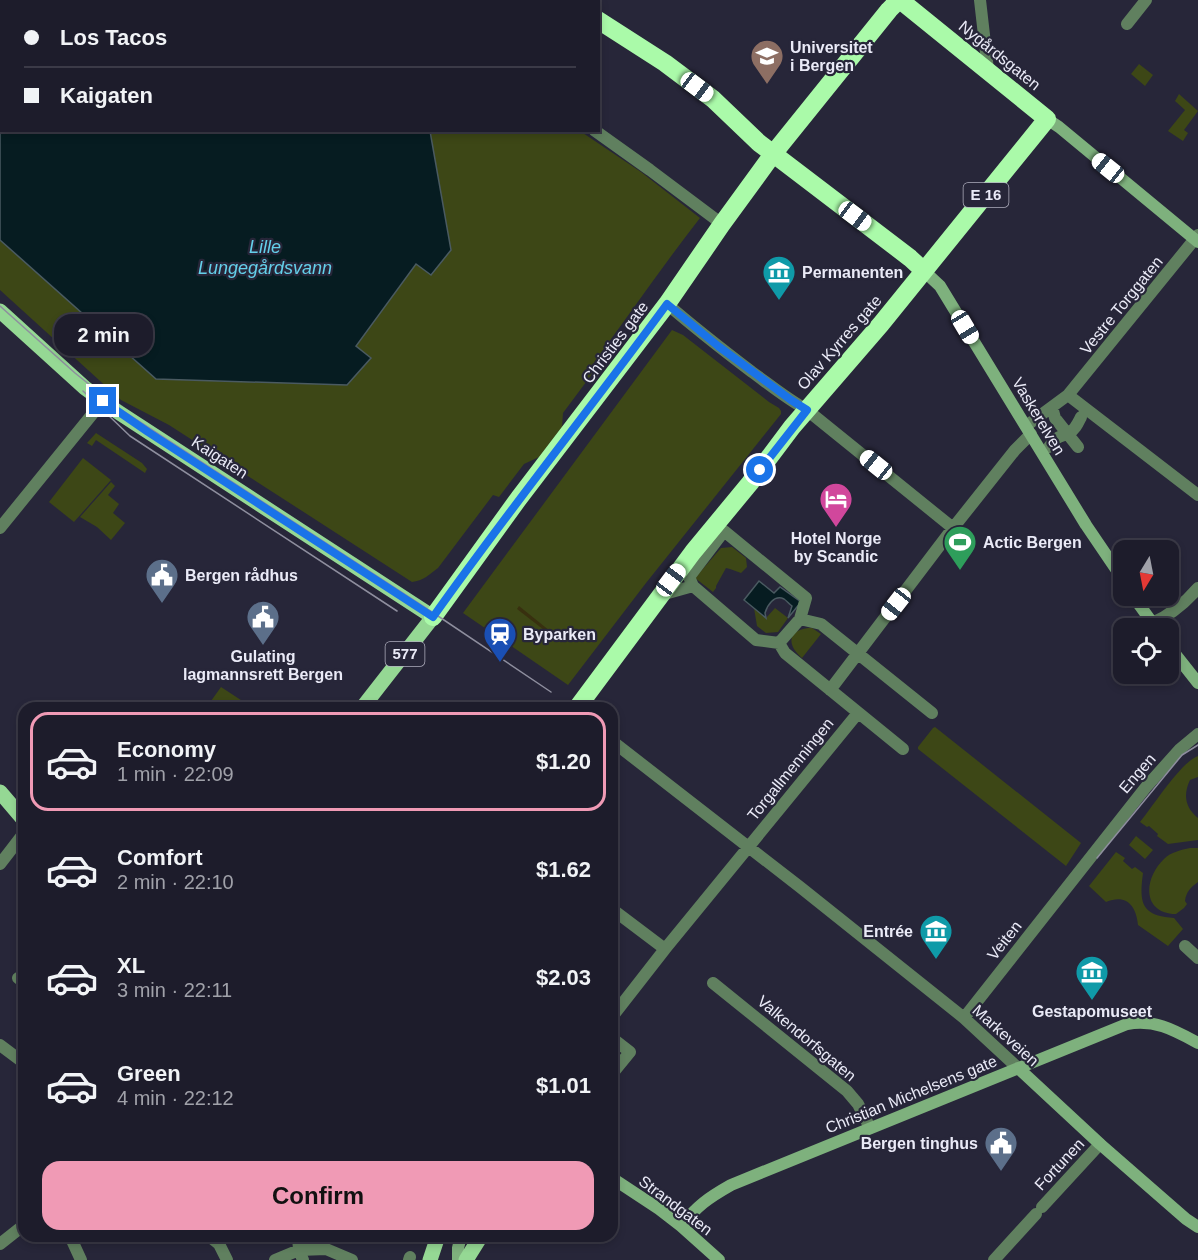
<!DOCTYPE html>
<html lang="en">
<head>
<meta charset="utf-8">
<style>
  :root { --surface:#1d1c2b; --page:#252533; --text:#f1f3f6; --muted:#a0a1a9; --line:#3b3a47; --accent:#f09ab5 }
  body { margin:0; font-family:Arial,sans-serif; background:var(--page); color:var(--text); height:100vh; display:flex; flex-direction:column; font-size:22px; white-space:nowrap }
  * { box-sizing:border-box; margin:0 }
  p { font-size:20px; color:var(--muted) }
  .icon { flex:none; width:33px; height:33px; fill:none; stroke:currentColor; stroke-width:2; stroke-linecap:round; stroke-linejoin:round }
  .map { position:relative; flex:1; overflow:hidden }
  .drawer { position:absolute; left:18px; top:702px; width:600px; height:540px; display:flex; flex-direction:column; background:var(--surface); border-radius:18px; box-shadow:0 3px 9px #0003,0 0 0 2px var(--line) }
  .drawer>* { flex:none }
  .guide { position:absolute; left:0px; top:0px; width:600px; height:132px; box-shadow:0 3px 9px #0003,0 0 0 2px var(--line); display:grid; align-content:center; height:132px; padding:0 24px; background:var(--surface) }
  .needle { width:39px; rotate:190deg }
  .controls { position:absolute; left:1113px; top:540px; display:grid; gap:12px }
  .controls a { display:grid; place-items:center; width:66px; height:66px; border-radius:12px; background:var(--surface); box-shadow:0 3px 9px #0003,0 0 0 2px var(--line); font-size:30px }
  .end { position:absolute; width:27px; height:27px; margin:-14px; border:8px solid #1a73e8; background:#fff; box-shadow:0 0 0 3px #fff }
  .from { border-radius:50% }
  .bubble { position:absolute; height:42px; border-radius:18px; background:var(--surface); box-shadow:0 3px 9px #0003,0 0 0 2px var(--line); font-size:20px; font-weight:600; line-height:42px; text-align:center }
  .car { position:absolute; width:18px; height:36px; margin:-18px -9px; border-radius:8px; box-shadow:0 0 4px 2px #0007; background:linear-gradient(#fff 24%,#345 0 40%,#fff 0 76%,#345 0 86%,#fff 0) }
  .guide b { display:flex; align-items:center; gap:21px; height:57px; font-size:22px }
  .guide b+b { border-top:2px solid var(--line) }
  .guide i { width:15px; height:15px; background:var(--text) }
  ul { padding:10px 0 0; list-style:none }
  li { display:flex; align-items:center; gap:18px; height:99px; margin:0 12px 9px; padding:0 12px; border:3px solid transparent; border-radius:18px }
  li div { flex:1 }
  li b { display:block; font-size:22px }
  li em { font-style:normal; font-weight:600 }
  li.on { border-color:var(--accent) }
  li>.icon { width:54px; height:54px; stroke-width:1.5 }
  .action { display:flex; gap:12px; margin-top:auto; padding:12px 24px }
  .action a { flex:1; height:69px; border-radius:18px; background:var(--accent); color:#111; font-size:24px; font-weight:600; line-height:69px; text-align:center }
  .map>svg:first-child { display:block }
</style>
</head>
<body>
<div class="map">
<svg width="1198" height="1260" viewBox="0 0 1198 1260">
  <rect width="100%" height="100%" fill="#272639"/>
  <path fill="#3d4716" d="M0,0H377L379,1L2,2V130L580,131L641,172L700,218C664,264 632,311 598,357L592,366L595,370L563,413L562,427L539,457L524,464L499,497L493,495L438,568C430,574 423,581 412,582L169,425L121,400L0,290Z
    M1139,64L1153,75L1145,86L1131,74Z
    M1179,94L1198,111L1184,130L1188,133L1183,141L1168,131L1185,110L1175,101Z
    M672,330L683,335L769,402L779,408L781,411V414L646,583L568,685L463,613Z
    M96,433L142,463L147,469L145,473L96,440L92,446L87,443Z
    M83,458L111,480L74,522L49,502Z
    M111,482L115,486L108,495L119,504L113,513L125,523L111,540L97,527L80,517Z
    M732,547L746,558L747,567L741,573L730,569L726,568L716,586V588L713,592L695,578L721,548Z
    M754,608L766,618L775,608L788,618L778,632L766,633L757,626Z
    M808,628H812L821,634L802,658C787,645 787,631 808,628Z
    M221,687L247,704L245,708H206Z
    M935,727L1081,843L1066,866L918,749V747L933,728Z
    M1198,756V777L1190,780C1183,795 1185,807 1198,818V840L1168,844L1157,836L1158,834L1149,826L1147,827L1140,822C1153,806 1181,762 1198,756Z
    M1136,836L1153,850L1145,859L1129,845Z
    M1190,848H1198V882C1191,887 1186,892 1185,901L1187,904L1184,908L1176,914C1141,913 1144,878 1164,859C1171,852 1181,850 1190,848Z
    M1116,852L1125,858L1123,861L1132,869L1135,867L1143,873C1139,903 1141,916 1174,918L1183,929L1168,946L1138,925C1136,905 1126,894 1106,902L1089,886Z"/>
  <path fill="#38300f" d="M519,606L555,635L553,637L517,609Z"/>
  <path fill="#061c21" stroke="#4a5a61" stroke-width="1.5" d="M0,0H301L303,1L2,2V130L430,131L451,250L431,275L416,264L356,346L371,358L347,385L156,379L0,240Z
    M759,581L774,593L780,587L801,602L788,618L792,606C789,604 787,601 784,599C774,594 767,606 765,613L766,618L744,600Z"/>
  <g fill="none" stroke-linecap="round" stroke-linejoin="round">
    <path stroke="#60805f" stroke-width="12" d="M392,0L395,2
      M980,0L988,70
      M1127,24L1146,0
      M594,130L650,170L722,224
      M667,304C695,328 723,350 752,372C770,385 787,399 807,410L953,528
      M1068,395L1198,495
      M1052,407L1055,418L1078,447
      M1026,426L1068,395L1198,235
      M1049,447C1058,435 1058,438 1069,433C1075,430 1078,423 1081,417
      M0,528L103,401
      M724,531L806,598L800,619L779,643L756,640L693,586L689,577Z
      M661,595L693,586
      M800,619L821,624L932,713
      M1152,623C1169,616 1186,602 1198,588
      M779,643L785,653L903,749
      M830,690L953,528L1015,450L1031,434
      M612,741L800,887L964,1018L1018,1068
      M0,864L24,833
      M612,909L665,949
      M1185,946L1198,958
      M18,978L24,983
      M713,983L847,1091L858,1104L870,1128
      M612,1017L665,949L858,713
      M964,1018L1146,787L1180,749L1198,734
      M612,1038L630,1052L612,1074
      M0,1045L24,1063
      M1042,1207L1100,1144
      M70,1236L81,1260
      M209,1236L219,1244L227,1260
      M298,1236L299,1250L303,1260
      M0,1244L24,1225
      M275,1260L299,1250L326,1249L352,1260
      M409,1260L410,1257
      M994,1260L1036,1214"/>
    <path stroke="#7eb17d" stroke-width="12" d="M1047,119L1059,127L1198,242
      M924,271L940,286L1086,525L1124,581
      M1133,596L1156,628
      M1168,645L1198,683
      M1018,1068L1100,1144L1186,1219L1198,1227
      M612,1178L659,1209L681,1226L719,1260
      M681,1226C697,1206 708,1198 731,1185L1127,1024C1155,1019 1174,1030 1198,1043
      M458,1260V1248L461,1236"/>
    <path stroke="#95d894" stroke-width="15" d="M0,311L85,388L118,412L433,617L362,708
      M0,792L24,820
      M430,1260L438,1236
      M466,1260L481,1236"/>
    <path stroke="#aafaa9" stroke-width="18" d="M567,0L569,2
      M598,20L665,63L713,99L759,143L910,258L924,271
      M433,617L519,498L667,304L722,224L773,154L889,10L899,0
      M577,708L693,552L750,483L792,427L881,324L1047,119L900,0"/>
    <path stroke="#8e8e9e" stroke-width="1.5" d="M0,306L75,373L120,409L435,614L551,692
      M83,391L130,436L397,611
      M1097,858L1182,755L1198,745"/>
  </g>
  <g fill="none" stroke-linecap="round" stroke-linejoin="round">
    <path stroke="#1a73e8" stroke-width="8" d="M103,401L148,432L433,617C508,511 590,409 667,304L718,346L791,400L807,410L760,470"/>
  </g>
  <defs>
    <symbol id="university-pin" viewBox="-11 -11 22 30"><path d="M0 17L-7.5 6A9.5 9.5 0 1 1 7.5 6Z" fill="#8d6e63" stroke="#272639"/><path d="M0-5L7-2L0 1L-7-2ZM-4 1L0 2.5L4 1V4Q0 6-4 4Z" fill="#fff"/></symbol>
    <symbol id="museum-pin" viewBox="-11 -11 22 30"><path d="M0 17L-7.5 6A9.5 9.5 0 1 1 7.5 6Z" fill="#0f9aa8" stroke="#272639"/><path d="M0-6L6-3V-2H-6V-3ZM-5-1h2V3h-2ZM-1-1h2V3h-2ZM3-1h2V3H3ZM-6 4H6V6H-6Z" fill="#fff"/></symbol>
    <symbol id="hotel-pin" viewBox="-11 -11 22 30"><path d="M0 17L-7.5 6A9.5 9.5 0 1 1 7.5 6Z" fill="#d1479c" stroke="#272639"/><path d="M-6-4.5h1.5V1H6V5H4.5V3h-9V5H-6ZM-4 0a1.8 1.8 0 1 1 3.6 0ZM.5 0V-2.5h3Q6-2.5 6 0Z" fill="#fff"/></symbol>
    <symbol id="stadium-pin" viewBox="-11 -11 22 30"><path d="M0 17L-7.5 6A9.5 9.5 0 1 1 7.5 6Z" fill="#2e9e5b" stroke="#272639"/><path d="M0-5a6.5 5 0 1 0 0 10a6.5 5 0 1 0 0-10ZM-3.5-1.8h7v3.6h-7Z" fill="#fff"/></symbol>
    <symbol id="civic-pin" viewBox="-11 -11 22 30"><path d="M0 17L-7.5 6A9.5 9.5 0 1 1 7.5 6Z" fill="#5c6f8a" stroke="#272639"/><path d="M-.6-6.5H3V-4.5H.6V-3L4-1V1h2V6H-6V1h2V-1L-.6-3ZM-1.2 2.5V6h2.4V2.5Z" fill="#fff"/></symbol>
    <symbol id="station-pin" viewBox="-11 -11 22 30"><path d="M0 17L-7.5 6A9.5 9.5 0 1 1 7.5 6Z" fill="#1a4fb4" stroke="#272639"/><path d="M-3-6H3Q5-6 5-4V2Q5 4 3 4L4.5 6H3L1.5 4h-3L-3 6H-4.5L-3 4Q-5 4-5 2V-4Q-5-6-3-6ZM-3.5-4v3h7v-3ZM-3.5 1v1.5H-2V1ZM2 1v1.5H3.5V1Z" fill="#fff"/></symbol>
  </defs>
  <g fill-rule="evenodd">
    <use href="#university-pin" x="748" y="37" width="38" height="52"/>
    <use href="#museum-pin" x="760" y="253" width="38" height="52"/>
    <use href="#hotel-pin" x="817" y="480" width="38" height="52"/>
    <use href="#stadium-pin" x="941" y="523" width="38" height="52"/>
    <use href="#civic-pin" x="143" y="556" width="38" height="52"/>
    <use href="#civic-pin" x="244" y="598" width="38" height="52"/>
    <use href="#station-pin" x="481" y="615" width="38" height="52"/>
    <use href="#museum-pin" x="917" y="912" width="38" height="52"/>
    <use href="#museum-pin" x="1073" y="953" width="38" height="52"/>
    <use href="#civic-pin" x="982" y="1124" width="38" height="52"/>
  </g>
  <g text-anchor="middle" stroke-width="4.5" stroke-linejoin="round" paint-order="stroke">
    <g fill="#272639" stroke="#b0afbe" stroke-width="1.5">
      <rect x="963.5" y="183" width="45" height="24" rx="4.5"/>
      <rect x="385.5" y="642" width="39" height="24" rx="4.5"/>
    </g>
    <g font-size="15" font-weight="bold" fill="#eaeaf7">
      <text x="986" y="200">E 16</text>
      <text x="405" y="659">577</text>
    </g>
    <g font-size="16" font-weight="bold" fill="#eaeaf7" stroke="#272639" text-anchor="start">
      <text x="790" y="53">Universitet<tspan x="790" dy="18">i Bergen</tspan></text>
      <text x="802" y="278">Permanenten</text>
      <text x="836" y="544" text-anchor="middle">Hotel Norge<tspan x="836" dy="18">by Scandic</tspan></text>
      <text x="983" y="548">Actic Bergen</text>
      <text x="185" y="581">Bergen rådhus</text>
      <text x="523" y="640">Byparken</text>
      <text x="263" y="662" text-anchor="middle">Gulating<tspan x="263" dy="18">lagmannsrett Bergen</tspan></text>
      <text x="913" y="937" text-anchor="end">Entrée</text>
      <text x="1092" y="1017" text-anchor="middle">Gestapomuseet</text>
      <text x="978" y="1149" text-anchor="end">Bergen tinghus</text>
    </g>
    <g font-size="16" fill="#eaeaf7" stroke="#272639">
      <text transform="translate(1000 55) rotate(39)" y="6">Nygårdsgaten</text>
      <text transform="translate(1121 305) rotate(-51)" y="6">Vestre Torggaten</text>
      <text transform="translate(615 342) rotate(-53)" y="6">Christies gate</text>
      <text transform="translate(839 342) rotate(-49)" y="6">Olav Kyrres gate</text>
      <text transform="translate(1039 416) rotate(59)" y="6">Vaskerelven</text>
      <text transform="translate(220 457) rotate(33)" y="6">Kaigaten</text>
      <text transform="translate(790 769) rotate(-51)" y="6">Torgallmenningen</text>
      <text transform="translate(1137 773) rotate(-49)" y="6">Engen</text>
      <text transform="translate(1004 940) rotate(-52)" y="6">Veiten</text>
      <text transform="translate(1006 1035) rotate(42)" y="6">Markeveien</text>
      <text transform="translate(807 1038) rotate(40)" y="6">Valkendorfsgaten</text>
      <text transform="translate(911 1094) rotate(-22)" y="6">Christian Michelsens gate</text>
      <text transform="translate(1059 1164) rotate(-47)" y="6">Fortunen</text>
      <text transform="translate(676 1205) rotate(37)" y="6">Strandgaten</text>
    </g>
    <g font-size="18" font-style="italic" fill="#64d0ea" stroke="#272639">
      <text x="265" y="253">Lille<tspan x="265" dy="21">Lungegårdsvann</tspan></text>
    </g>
  </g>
</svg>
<div class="controls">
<a><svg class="needle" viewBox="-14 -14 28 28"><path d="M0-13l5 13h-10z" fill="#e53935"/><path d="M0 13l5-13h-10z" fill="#a0a1a9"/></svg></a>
<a><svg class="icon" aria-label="locate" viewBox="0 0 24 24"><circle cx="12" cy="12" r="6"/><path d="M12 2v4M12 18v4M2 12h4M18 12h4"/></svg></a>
</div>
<i class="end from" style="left:760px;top:470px"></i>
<i class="end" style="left:103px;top:401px"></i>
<div class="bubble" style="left:54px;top:314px;width:99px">2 min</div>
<i class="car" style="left:697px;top:87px;rotate:127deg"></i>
<i class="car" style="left:1108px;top:168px;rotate:309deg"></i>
<i class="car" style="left:855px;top:216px;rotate:127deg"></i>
<i class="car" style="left:965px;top:327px;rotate:149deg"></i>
<i class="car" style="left:876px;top:465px;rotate:309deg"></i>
<i class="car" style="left:671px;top:580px;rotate:37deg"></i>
<i class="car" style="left:896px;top:604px;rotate:218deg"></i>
<div class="guide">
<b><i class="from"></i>Los Tacos</b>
<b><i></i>Kaigaten</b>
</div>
<section class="drawer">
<ul>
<li class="on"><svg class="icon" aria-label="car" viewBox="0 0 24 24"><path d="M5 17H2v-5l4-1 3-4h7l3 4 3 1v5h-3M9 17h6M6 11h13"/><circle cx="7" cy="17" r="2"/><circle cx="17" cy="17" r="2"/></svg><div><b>Economy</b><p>1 min · 22:09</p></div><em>$1.20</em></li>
<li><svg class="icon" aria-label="car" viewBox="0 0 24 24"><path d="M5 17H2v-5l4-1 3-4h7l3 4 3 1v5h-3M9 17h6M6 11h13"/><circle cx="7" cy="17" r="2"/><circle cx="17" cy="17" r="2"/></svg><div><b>Comfort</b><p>2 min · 22:10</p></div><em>$1.62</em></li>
<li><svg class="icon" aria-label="car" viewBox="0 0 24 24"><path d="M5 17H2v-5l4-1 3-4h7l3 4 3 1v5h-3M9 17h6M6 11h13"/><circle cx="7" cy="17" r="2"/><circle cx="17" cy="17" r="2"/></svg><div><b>XL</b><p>3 min · 22:11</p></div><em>$2.03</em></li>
<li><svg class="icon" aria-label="car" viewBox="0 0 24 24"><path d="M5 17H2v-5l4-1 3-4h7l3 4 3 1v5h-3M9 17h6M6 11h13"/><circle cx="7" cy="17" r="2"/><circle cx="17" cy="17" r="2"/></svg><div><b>Green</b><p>4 min · 22:12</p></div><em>$1.01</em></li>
</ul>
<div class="action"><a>Confirm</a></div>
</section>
</div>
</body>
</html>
